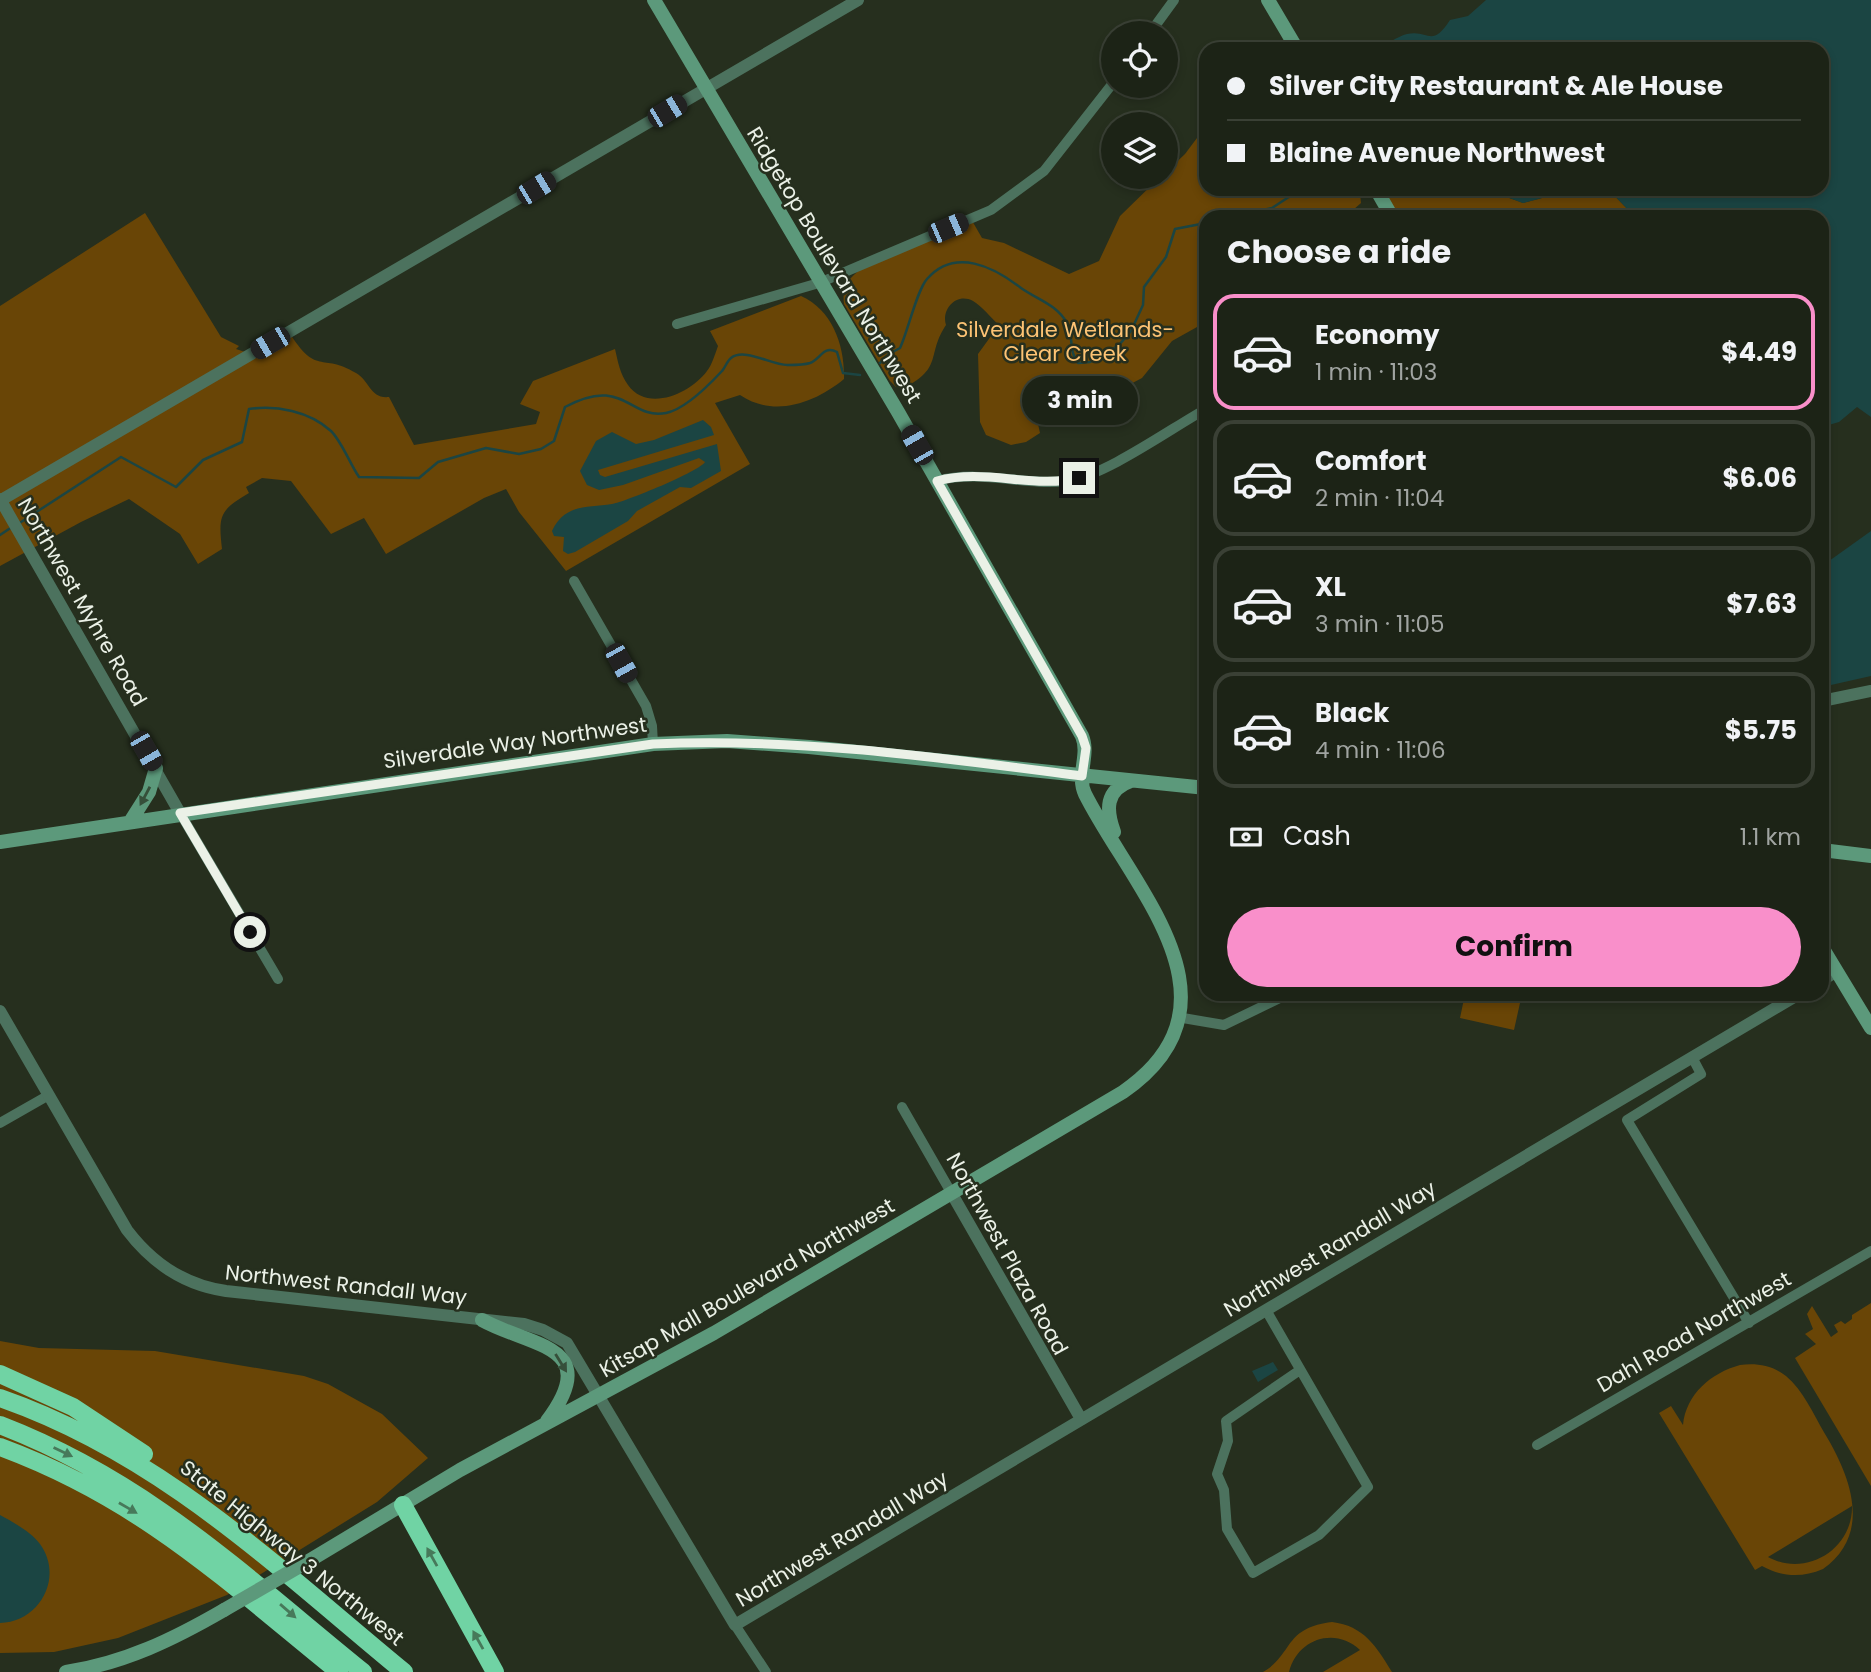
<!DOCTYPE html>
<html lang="en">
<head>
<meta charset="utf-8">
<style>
  :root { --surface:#1c2316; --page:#292f23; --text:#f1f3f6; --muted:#a0a4a1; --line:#3a4035; --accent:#f98fca }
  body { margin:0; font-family:Poppins,sans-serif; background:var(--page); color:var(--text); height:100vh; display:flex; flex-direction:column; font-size:26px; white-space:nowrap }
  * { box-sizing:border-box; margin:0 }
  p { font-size:23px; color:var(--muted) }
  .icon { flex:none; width:38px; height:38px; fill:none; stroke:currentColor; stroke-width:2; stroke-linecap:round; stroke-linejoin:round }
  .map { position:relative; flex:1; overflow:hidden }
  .sheet { position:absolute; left:1199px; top:210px; width:630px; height:791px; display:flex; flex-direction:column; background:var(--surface); border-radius:21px; box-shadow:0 4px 10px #0003,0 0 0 2px var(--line) }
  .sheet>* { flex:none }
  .top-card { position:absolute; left:1199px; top:42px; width:630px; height:154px; border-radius:21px; box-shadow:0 4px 10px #0003,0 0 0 2px var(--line); display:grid; align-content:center; height:154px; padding:0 28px; background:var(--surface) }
  .buttons { position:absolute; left:1101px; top:21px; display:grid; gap:14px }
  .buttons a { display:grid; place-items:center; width:77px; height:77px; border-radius:50%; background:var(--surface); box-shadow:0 4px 10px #0003,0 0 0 2px var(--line); font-size:35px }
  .end { position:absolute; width:32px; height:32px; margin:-16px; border:9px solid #ebf1e7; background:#111; box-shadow:0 0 0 4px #111 }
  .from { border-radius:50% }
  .bubble { position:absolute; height:49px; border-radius:24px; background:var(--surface); box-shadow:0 4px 10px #0003,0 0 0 2px var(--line); font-size:23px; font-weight:700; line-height:49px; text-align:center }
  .car { position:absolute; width:21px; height:42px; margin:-21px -10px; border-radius:9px; box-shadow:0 0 5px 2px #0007; background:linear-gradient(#222 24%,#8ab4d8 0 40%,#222 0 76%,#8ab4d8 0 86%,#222 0) }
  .top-card b { display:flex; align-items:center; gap:24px; height:66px; font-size:26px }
  .top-card b+b { border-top:2px solid var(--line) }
  .top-card i { width:18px; height:18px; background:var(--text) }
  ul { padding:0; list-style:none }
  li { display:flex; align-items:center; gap:21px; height:116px; margin:0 14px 10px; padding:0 14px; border:4px solid var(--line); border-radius:21px }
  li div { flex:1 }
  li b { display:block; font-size:26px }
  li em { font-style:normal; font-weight:700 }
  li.on { border-color:var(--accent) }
  li>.icon { width:63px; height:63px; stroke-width:1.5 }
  h2 { padding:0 28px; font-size:32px; line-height:84px }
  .pay { display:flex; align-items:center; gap:18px; height:77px; padding:0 28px; font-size:26px }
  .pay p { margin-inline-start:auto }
  .cta { display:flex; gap:14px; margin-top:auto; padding:14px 28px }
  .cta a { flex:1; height:80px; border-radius:42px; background:var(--accent); color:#111; font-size:28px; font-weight:700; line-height:80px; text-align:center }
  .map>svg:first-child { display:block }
</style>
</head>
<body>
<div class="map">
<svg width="1871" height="1672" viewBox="0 0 1871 1672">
  <rect width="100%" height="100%" fill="#262f1e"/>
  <path fill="#694506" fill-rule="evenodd" d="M1206,126V189H1368L1360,193L1361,203L1345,217L1334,214L1331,217H1206V322L1172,341L1142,378L1083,409L1038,424L1040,433L1026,442L1011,445L986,435L980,422L978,354L999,325C991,318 982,306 973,301C956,292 941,310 946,325C926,355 944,367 904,388L896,387L890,381L844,304C843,295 843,286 850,279C876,250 935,234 971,219L982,238L1004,243L1069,274L1099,261L1120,216L1160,177H1166V172L1185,154Z
    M1376,189H1485L1523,203L1576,189H1608L1635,217H1392Z
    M145,213L221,337L239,346L236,349L251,354L289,332C317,377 321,352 356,373C370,381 370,399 389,397L414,445L536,424L540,412L520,404L533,381L615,349C618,362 620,374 628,385C648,413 691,393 707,371C712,365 715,354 718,346L710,331L801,296C833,310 845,347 844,379C815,403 774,418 740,395L715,403L750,464L566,571L519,512L506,489L484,498L386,554L364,518L331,534L291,481L262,478L246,487L249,493C220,510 218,515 222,549L198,564L180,534L129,499L81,522L0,566V306Z
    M1465,994H1522L1514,1030L1460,1018Z
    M1871,1303V1486L1795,1358L1816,1344L1805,1334L1813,1329L1807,1314L1812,1306L1831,1337L1838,1332L1834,1325L1841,1321L1845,1324L1852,1319V1315Z
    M0,1341L39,1348L155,1351L304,1376L328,1384L382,1414L428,1458L377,1502L227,1595L118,1638L54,1652L0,1653Z
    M1740,1365C1756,1363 1772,1365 1786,1376C1803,1390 1814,1415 1825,1434C1853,1480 1871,1535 1823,1569C1802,1578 1782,1577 1762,1566L1755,1570L1659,1413L1671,1406L1683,1425C1686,1394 1711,1373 1740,1365ZM1852,1506C1853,1549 1806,1578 1768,1557Z
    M1332,1622C1364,1626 1376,1646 1392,1672H1323L1360,1650C1335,1626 1297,1639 1289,1672H1263C1294,1654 1283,1628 1332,1622Z"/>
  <path fill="#1b4543" d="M1486,0H1871V417L1857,407L1839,422L1822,427V217H1635L1608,189H1576L1523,203L1485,189H1822V49H1377C1386,45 1398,36 1407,34C1429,29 1431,49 1450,20L1468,16Z
    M703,420L711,427L714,435L598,470L600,475L605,477L717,444L721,471L691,488L680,487L637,511L628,521L575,552L568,554L563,551L564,537L554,536L552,531C565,503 589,508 612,504C625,502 700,471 705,462L699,458L623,485L599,490L587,485L580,471L596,441L612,432L636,444L654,440Z
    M1871,531V676L1822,687V566Z
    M1273,1362L1278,1370L1258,1382L1252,1371Z
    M0,1515C13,1522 31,1532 40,1544C64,1577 40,1622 0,1623Z"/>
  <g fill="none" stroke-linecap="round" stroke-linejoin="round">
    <path stroke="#1b4543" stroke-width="2.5" d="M1233,217L1272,208L1301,189
      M880,363L889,354L900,348C908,331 917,290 927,279C955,247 994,267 1021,288C1038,300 1056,304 1067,323C1074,335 1068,351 1078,363L1090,362L1105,354L1119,345L1131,331L1143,305L1144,287L1166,257L1175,229L1206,223
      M18,524L121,457L176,487L203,460L242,442L249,409C276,405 309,411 331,431C342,442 350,464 359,477L419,478L438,462L486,448L519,454L541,449L554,441L565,407C624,375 629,420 666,413C686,409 709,385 722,371C725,368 727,361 731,358C745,347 773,366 788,365C795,365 804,365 810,363C821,359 823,345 837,352L843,373L860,375
      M0,535L12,527"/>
    <path stroke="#4c725e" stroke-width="10" d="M1150,33L1174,0
      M677,324L819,283L991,210L1044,171L1113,83
      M937,481C981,469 1023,486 1067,481C1105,476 1170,429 1206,409
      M574,581L646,706L652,726L653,744
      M180,813L278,979
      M1177,1017L1224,1025L1288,994
      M1692,1057L1701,1074L1627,1120L1749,1323
      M902,1107L952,1194
      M0,1123L49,1095
      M1266,1310L1368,1487L1319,1535L1253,1573L1227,1529L1224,1490L1217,1474L1228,1441L1226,1421L1300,1370
      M1537,1445L1871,1251
      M735,1625L766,1672"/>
    <path stroke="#4c725e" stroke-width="12" d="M0,499L180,813
      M1,500L858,0
      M1822,701L1871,691
      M1822,980L1837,971
      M0,1011L127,1230C152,1263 184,1285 226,1291L524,1324L543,1330L567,1343L735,1625L1799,994
      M952,1194L1081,1419"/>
    <path stroke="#5c997b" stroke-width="14" d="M1268,0L1297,49
      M1376,189L1392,217
      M130,822L149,792L156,768
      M1114,832C1106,810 1105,790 1131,781
      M0,842L653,744L727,741L809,747L1206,788
      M1822,850L1871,856
      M1822,947L1871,1028
      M482,1320C531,1347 604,1345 547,1421
      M307,1562L460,1470L714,1333L1123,1092C1252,1003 1132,888 1085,794C1076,775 1090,755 1082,736L898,412L654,0
      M66,1672C125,1663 174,1639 224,1610"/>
    <path stroke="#70d3a4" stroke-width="18" d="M0,1374L73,1407L144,1454
      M0,1398C161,1454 275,1566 404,1672
      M0,1425C148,1482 243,1575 363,1672
      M0,1447C141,1499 225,1580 339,1672
      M403,1505L495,1672"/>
    <path stroke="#5c997b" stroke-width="14" d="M224,1610L307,1562"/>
  </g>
  <defs><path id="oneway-solid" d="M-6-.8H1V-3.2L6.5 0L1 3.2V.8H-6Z" transform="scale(1.75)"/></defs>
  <g fill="#364f3a">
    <use href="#oneway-solid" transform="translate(145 796) rotate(118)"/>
    <use href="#oneway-solid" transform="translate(561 1363) rotate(58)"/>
  </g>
  <g fill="#47795a">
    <use href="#oneway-solid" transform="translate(63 1452) rotate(26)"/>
    <use href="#oneway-solid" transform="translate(128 1508) rotate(30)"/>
    <use href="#oneway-solid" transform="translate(432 1557) rotate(-119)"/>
    <use href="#oneway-solid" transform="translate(288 1611) rotate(41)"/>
    <use href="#oneway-solid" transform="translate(478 1640) rotate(-119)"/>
  </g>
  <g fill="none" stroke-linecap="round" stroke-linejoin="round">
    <path stroke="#ebf1e7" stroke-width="9" d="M250,932L180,813L653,744C794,737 942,758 1082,776L1086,748L1082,736L937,481C985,468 1032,489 1079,478"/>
  </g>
  <g text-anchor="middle" stroke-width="5" stroke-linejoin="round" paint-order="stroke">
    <g font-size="21" fill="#ebf1e7" stroke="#262f1e">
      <text transform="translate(834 265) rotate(59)" y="7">Ridgetop Boulevard Northwest</text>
      <text transform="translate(82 602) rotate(60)" y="7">Northwest Myhre Road</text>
      <text transform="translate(515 743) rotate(-8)" y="7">Silverdale Way Northwest</text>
      <text transform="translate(1330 1249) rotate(-31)" y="7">Northwest Randall Way</text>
      <text transform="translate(1007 1254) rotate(61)" y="7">Northwest Plaza Road</text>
      <text transform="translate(346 1285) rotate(6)" y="7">Northwest Randall Way</text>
      <text transform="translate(747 1288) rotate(-30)" y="7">Kitsap Mall Boulevard Northwest</text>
      <text transform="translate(1694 1332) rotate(-30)" y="7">Dahl Road Northwest</text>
      <text transform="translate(842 1539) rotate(-31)" y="7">Northwest Randall Way</text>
      <text transform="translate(292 1553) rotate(39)" y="7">State Highway 3 Northwest</text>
    </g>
    <g font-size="21" fill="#fdc374" stroke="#262f1e">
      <text x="1065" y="337">Silverdale Wetlands-<tspan x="1065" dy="24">Clear Creek</tspan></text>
    </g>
  </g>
</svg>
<div class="buttons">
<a><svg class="icon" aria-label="locate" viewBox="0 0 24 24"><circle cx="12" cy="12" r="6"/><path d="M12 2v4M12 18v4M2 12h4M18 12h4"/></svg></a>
<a><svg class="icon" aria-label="layers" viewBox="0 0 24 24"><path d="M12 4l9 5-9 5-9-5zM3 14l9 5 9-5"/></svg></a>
</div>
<i class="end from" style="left:250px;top:932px"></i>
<i class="end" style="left:1079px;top:478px"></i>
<div class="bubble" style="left:1022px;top:376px;width:116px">3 min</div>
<i class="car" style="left:667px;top:111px;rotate:59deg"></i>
<i class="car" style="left:536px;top:188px;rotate:59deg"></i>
<i class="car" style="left:948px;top:228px;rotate:67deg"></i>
<i class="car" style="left:270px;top:343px;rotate:240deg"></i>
<i class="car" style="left:917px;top:445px;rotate:330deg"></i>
<i class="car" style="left:621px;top:663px;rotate:151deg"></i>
<i class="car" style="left:146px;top:751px;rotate:150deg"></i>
<div class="top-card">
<b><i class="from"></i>Silver City Restaurant &amp; Ale House</b>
<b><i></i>Blaine Avenue Northwest</b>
</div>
<section class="sheet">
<h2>Choose a ride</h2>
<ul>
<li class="on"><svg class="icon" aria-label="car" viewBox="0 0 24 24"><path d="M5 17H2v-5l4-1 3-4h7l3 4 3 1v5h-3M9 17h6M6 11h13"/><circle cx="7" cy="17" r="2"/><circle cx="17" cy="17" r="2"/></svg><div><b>Economy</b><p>1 min · 11:03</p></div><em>$4.49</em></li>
<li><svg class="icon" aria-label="car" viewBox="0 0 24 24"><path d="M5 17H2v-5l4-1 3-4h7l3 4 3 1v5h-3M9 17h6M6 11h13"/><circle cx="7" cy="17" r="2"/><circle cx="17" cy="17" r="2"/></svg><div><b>Comfort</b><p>2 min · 11:04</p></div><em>$6.06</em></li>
<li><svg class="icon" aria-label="car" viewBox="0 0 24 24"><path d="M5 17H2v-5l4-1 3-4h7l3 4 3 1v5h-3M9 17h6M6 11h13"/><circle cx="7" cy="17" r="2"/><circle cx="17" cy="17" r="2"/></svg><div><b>XL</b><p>3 min · 11:05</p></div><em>$7.63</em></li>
<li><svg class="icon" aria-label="car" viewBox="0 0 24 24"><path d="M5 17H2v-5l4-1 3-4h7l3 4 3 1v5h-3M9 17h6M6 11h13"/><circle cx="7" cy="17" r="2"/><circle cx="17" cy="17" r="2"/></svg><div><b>Black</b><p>4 min · 11:06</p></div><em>$5.75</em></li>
</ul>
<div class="pay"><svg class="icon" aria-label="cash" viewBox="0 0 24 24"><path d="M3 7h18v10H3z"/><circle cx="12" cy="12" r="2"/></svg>Cash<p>1.1 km</p></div>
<div class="cta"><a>Confirm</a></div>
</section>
</div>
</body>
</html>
